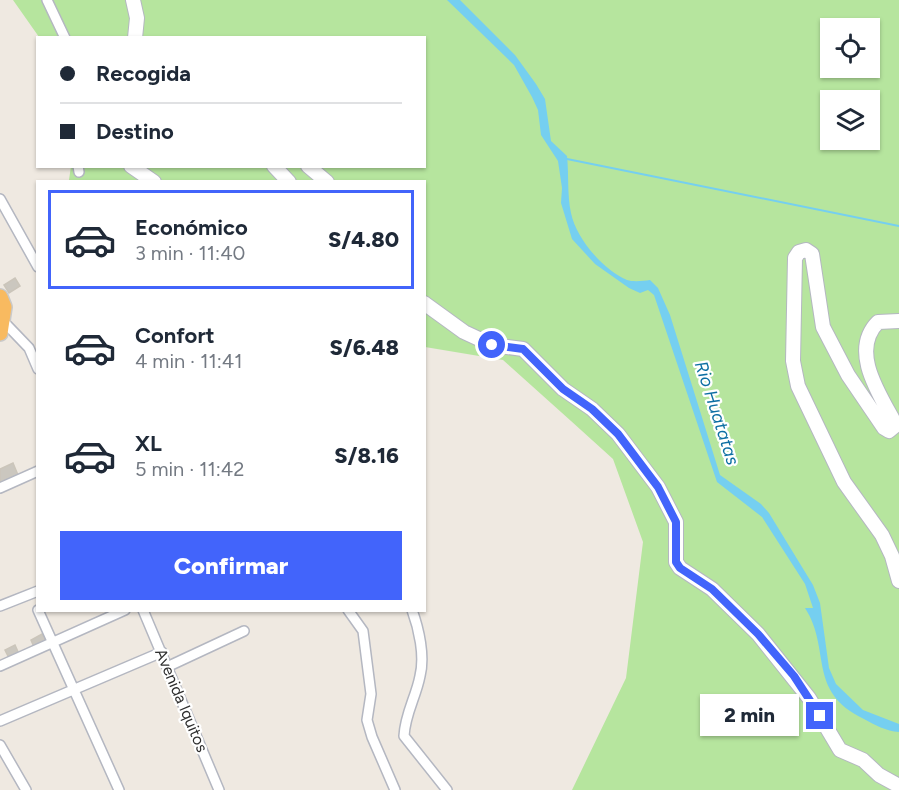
<!DOCTYPE html>
<html lang="es">
<head>
<meta charset="utf-8">
<style>
  :root { --surface:#fff; --page:#f6f6f7; --text:#1f2937; --muted:#747a83; --line:#e0e1e3; --accent:#4264fb }
  body { margin:0; font-family:Figtree,sans-serif; background:var(--page); color:var(--text); height:100vh; display:flex; flex-direction:column; font-size:22px; white-space:nowrap }
  * { box-sizing:border-box; margin:0 }
  p { font-size:20px; color:var(--muted) }
  .icon { flex:none; width:33px; height:33px; fill:none; stroke:currentColor; stroke-width:2; stroke-linecap:round; stroke-linejoin:round }
  .map { position:relative; flex:1; overflow:hidden }
  .panel { position:absolute; left:36px; top:180px; width:390px; height:432px; display:flex; flex-direction:column; background:var(--surface); border-radius:0px; box-shadow:0 2px 4px #0004 }
  .panel>* { flex:none }
  .hud { position:absolute; left:36px; top:36px; width:390px; height:132px; border-radius:0px; box-shadow:0 2px 4px #0004; display:grid; align-content:center; height:132px; padding:0 24px; background:var(--surface) }
  .tools { position:absolute; left:820px; top:18px; display:grid; gap:12px }
  .tools a { display:grid; place-items:center; width:60px; height:60px; border-radius:0px; background:var(--surface); box-shadow:0 2px 4px #0004; font-size:30px }
  .end { position:absolute; width:27px; height:27px; margin:-14px; border:8px solid #4264fb; background:#fff; box-shadow:0 0 0 3px #fff }
  .from { border-radius:50% }
  .bubble { position:absolute; height:42px; border-radius:0px; background:var(--surface); box-shadow:0 2px 4px #0004; font-size:20px; font-weight:800; line-height:42px; text-align:center }
  .hud b { display:flex; align-items:center; gap:21px; height:57px; font-size:22px }
  .hud b+b { border-top:2px solid var(--line) }
  .hud i { width:15px; height:15px; background:var(--text) }
  ul { padding:10px 0 0; list-style:none }
  li { display:flex; align-items:center; gap:18px; height:99px; margin:0 12px 9px; padding:0 12px; border:3px solid transparent; border-radius:0px }
  li div { flex:1 }
  li b { display:block; font-size:22px }
  li em { font-style:normal; font-weight:800 }
  li.active { border-color:var(--accent) }
  li>.icon { width:54px; height:54px; stroke-width:1.5 }
  .primary-button { display:flex; gap:12px; margin-top:auto; padding:12px 24px }
  .primary-button a { flex:1; height:69px; border-radius:0px; background:var(--accent); color:#fff; font-size:24px; font-weight:800; line-height:69px; text-align:center }
  .map>svg:first-child { display:block }
</style>
</head>
<body>
<div class="map">
<svg width="899" height="790" viewBox="0 0 899 790">
  <rect width="100%" height="100%" fill="#efe9e1"/>
  <path fill="#b6e59e" fill-rule="evenodd" d="M13,0H899V790H572L626,678L643,542L613,459L571,421L503,360L425,347L424,182L69,180L71,166H424V38L39,37ZM831,28H870V68H831ZM831,100H870V140H831Z"/>
  <path fill="#75cff0" d="M447,0H460L515,55L536,84L545,99L551,141L567,156C569,175 567,194 571,213C576,238 603,270 627,280C633,282 643,281 650,280L658,288L670,315L720,475L761,504L769,513L813,585L820,603L829,668L836,684L863,710L899,724V732C886,731 875,725 864,719C806,691 832,650 805,608H813L805,584L762,517L717,482L654,295L648,290L640,293L629,288L595,264L572,239L561,203L562,188L558,161L541,135L538,110L532,97L514,65Z"/>
  <g fill="none" stroke-linecap="round" stroke-linejoin="round">
    <path stroke="#75cff0" stroke-width="2" d="M567,159L899,226"/>
  </g>
  <path fill="#cbc7bf" stroke="#cbc5ba" stroke-width="1.5" d="M15,278L20,286L9,293L4,285Z
    M13,463L18,475L0,483V469Z
    M42,634L46,641L34,647L31,640Z
    M15,645L19,654L9,658L5,650Z"/>
  <g fill="none" stroke-linecap="round" stroke-linejoin="round">
    <defs>
      <path id="minor" d="M47,0L65,38
        M78,166L79,172
        M0,199L38,267
        M4,322L29,348L38,369
        M0,488L38,471
        M0,606L38,591
        M38,610L119,790
        M143,610L219,790
        M348,610L363,631L371,694L367,720L372,737L395,790
        M412,610C419,629 425,656 420,676C416,697 405,714 404,736L447,790
        M0,666L125,610
        M169,666L244,631
        M0,721L162,652
        M0,745L26,790"/>
      <path id="secondary" d="M133,0L137,18L135,38
        M131,166L154,182
        M274,166L289,182
        M308,166L327,182
        M424,303L464,332L492,345L523,349L563,389L592,409L618,434L658,487L676,522V562L680,568L712,589L758,634L809,698L840,750L863,760L879,775L899,786
        M899,321L878,322C849,351 880,395 896,425L889,431L884,428L848,375L823,327L812,254L806,250L799,252L795,258L793,361L798,386L844,482L882,535L892,556L899,581"/>
      <path id="trunk" d="M0,297L4,307L0,333"/>
    </defs>
    <use href="#minor" stroke="#b4b7c1" stroke-width="12"/>
    <use href="#secondary" stroke="#b4b7c1" stroke-width="16"/>
    <use href="#trunk" stroke="#c9c9c9" stroke-width="18"/>
    <use href="#minor" stroke="#fff" stroke-width="9"/>
    <use href="#secondary" stroke="#fff" stroke-width="14"/>
    <use href="#trunk" stroke="#f8ba60" stroke-width="15"/>
  </g>
  <g fill="none" stroke-linecap="round" stroke-linejoin="round">
    <path stroke="#4264fb" stroke-width="8" d="M492,345L523,349L563,389L592,409L618,434L658,487L676,522V562L680,568L712,589L758,634L794,676L820,716"/>
  </g>
  <g text-anchor="middle" stroke-width="4.5" stroke-linejoin="round" paint-order="stroke">
    <g font-size="16" fill="#2e2e2e" stroke="#fff">
      <text transform="translate(182 700) rotate(67)" y="6">Avenida Iquitos</text>
    </g>
    <g font-size="18" font-style="italic" fill="#0d6fa3" stroke="#fff">
      <text transform="translate(717 413) rotate(72)" y="6">Rio Huatatas</text>
    </g>
  </g>
</svg>
<div class="tools">
<a><svg class="icon" aria-label="locate" viewBox="0 0 24 24"><circle cx="12" cy="12" r="6"/><path d="M12 2v4M12 18v4M2 12h4M18 12h4"/></svg></a>
<a><svg class="icon" aria-label="layers" viewBox="0 0 24 24"><path d="M12 4l9 5-9 5-9-5zM3 14l9 5 9-5"/></svg></a>
</div>
<i class="end from" style="left:492px;top:345px"></i>
<i class="end" style="left:820px;top:716px"></i>
<div class="bubble" style="left:700px;top:694px;width:99px">2 min</div>
<div class="hud">
<b><i class="from"></i>Recogida</b>
<b><i></i>Destino</b>
</div>
<section class="panel">
<ul>
<li class="active"><svg class="icon" aria-label="car" viewBox="0 0 24 24"><path d="M5 17H2v-5l4-1 3-4h7l3 4 3 1v5h-3M9 17h6M6 11h13"/><circle cx="7" cy="17" r="2"/><circle cx="17" cy="17" r="2"/></svg><div><b>Económico</b><p>3 min · 11:40</p></div><em>S/4.80</em></li>
<li><svg class="icon" aria-label="car" viewBox="0 0 24 24"><path d="M5 17H2v-5l4-1 3-4h7l3 4 3 1v5h-3M9 17h6M6 11h13"/><circle cx="7" cy="17" r="2"/><circle cx="17" cy="17" r="2"/></svg><div><b>Confort</b><p>4 min · 11:41</p></div><em>S/6.48</em></li>
<li><svg class="icon" aria-label="car" viewBox="0 0 24 24"><path d="M5 17H2v-5l4-1 3-4h7l3 4 3 1v5h-3M9 17h6M6 11h13"/><circle cx="7" cy="17" r="2"/><circle cx="17" cy="17" r="2"/></svg><div><b>XL</b><p>5 min · 11:42</p></div><em>S/8.16</em></li>
</ul>
<div class="primary-button"><a>Confirmar</a></div>
</section>
</div>
</body>
</html>
